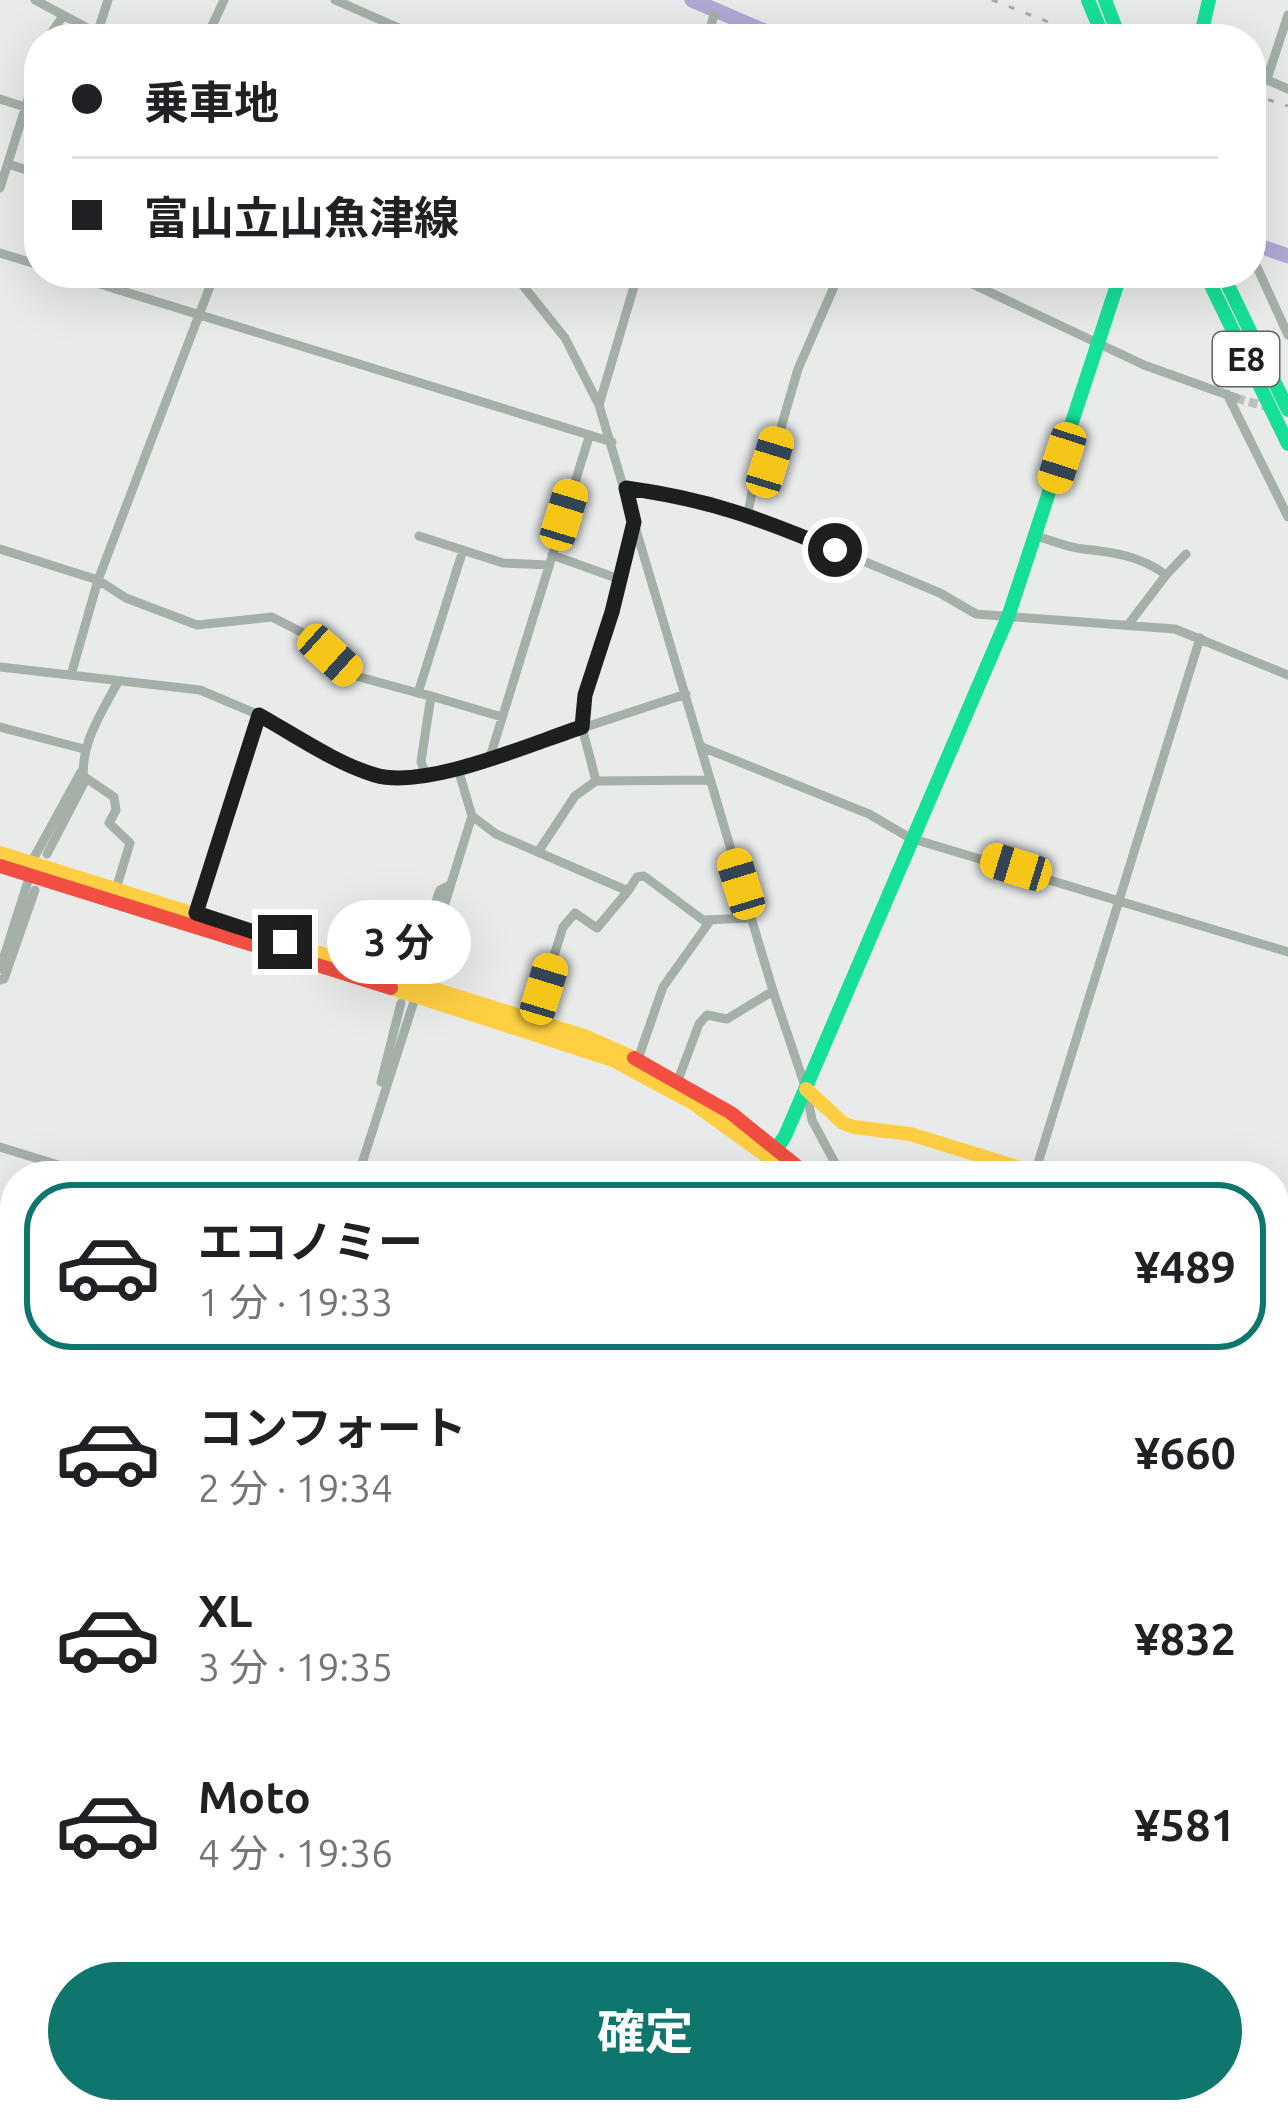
<!DOCTYPE html>
<html lang="ja">
<head>
<meta charset="utf-8">
<style>
  :root { --surface:#fff; --page:#f2f2f2; --text:#202124; --muted:#757577; --line:#e0e0e0; --accent:#0f766e }
  body { margin:0; font-family:Ubuntu,"Noto Sans JP",sans-serif; background:var(--page); color:var(--text); height:100vh; display:flex; flex-direction:column; font-size:45px; white-space:nowrap }
  * { box-sizing:border-box; margin:0 }
  p { font-size:39px; color:var(--muted) }
  .icon { flex:none; width:66px; height:66px; fill:none; stroke:currentColor; stroke-width:2; stroke-linecap:round; stroke-linejoin:round }
  .map { position:relative; flex:1; overflow:hidden }
  .drawer { position:absolute; left:0px; top:1161px; width:1290px; height:963px; display:flex; flex-direction:column; background:var(--surface); border-radius:48px 48px 0 0; box-shadow:0 12px 48px #0002 }
  .drawer>* { flex:none }
  .guide { position:absolute; left:24px; top:24px; width:1242px; height:264px; border-radius:48px; box-shadow:0 12px 48px #0002; display:grid; align-content:center; height:264px; padding:0 48px; background:var(--surface) }
  .end { position:absolute; width:54px; height:54px; margin:-27px; border:15px solid #1d1f1e; background:#fff; box-shadow:0 0 0 6px #fff }
  .from { border-radius:50% }
  .bubble { position:absolute; height:84px; border-radius:42px; background:var(--surface); box-shadow:0 12px 48px #0002; font-size:39px; font-weight:700; line-height:84px; text-align:center }
  .car { position:absolute; width:36px; height:72px; margin:-36px -18px; border-radius:15px; box-shadow:0 0 9px 3px #0007; background:linear-gradient(#f5c518 24%,#345 0 40%,#f5c518 0 76%,#345 0 86%,#f5c518 0) }
  .guide b { display:flex; align-items:center; gap:42px; height:114px; font-size:45px }
  .guide b+b { border-top:3px solid var(--line) }
  .guide i { width:30px; height:30px; background:var(--text) }
  ul { padding:21px 0 0; list-style:none }
  li { display:flex; align-items:center; gap:36px; height:168px; margin:0 24px 18px; padding:0 24px; border:6px solid transparent; border-radius:48px }
  li div { flex:1 }
  li b { display:block; font-size:45px }
  li em { font-style:normal; font-weight:700 }
  li.selected { border-color:var(--accent) }
  li>.icon { width:108px; height:108px; stroke-width:1.5 }
  .button { display:flex; gap:24px; margin-top:auto; padding:24px 48px }
  .button a { flex:1; height:138px; border-radius:72px; background:var(--accent); color:#fff; font-size:48px; font-weight:700; line-height:138px; text-align:center }
  .map>svg:first-child { display:block }
</style>
</head>
<body>
<div class="map">
<svg width="1288" height="2122" viewBox="0 0 1288 2122">
  <rect width="100%" height="100%" fill="#e8ebe9"/>
  <g fill="none" stroke-linecap="round" stroke-linejoin="round">
    <path stroke="#b1a8d5" stroke-width="15" d="M692,0L783,39
      M1251,243L1288,256
      M0,1799L15,1809
      M391,2109L398,2122"/>
    <path stroke="#bfc2c0" stroke-width="9" stroke-dasharray="9 4.5" stroke-linecap="butt" d="M1236,398L1271,408"/>
    <path stroke="#a5b0a8" stroke-width="9" d="M35,0L108,39
      M335,0L424,39
      M97,34L108,0
      M47,39L63,16
      M206,39L224,0
      M707,39L714,15
      M1251,73L1288,89
      M1267,79L1288,15
      M0,99L25,107
      M8,164L39,174
      M0,188L39,64
      M0,253L39,265
      M1251,254L1288,335
      M64,273L612,442
      M513,273L565,338L599,405L773,991L806,1089L812,1120L842,1176
      M949,273L1144,365L1236,398
      M1227,394L1288,517
      M599,405L638,273
      M625,488L683,496L748,513L940,593L976,614L1175,629L1288,675
      M748,513L756,472L771,462L798,369L840,273
      M419,536L503,563L549,565
      M1036,536C1051,540 1068,548 1083,549C1113,552 1141,556 1166,575L1186,554
      M0,549L98,580L126,598L197,625L272,617L307,635L352,675L418,693
      M552,555L619,579
      M1128,625L1166,575
      M0,667L200,690L259,715L358,768L398,779L458,769L686,694
      M71,675L98,580L215,273
      M431,696L418,693L463,550
      M0,727L84,749
      M702,747L869,814L910,838L1288,952
      M490,757L589,437
      M427,777L421,762L431,696L502,717
      M86,778L114,797L116,810L109,823L130,843L116,889
      M596,781L582,727L585,695L612,612L633,525
      M472,816L496,834L628,891L637,877L644,876L703,920L751,918
      M538,852L575,796L596,781L710,780
      M47,854L84,783C79,746 100,715 118,682
      M31,863L81,772
      M196,913L259,715
      M412,967L440,890L450,885
      M0,969L30,875
      M0,980L4,979L35,890
      M420,984L472,816L458,769
      M534,1020L563,927L575,913L597,928L628,891
      M638,1059L663,987L710,921
      M678,1080L699,1024L707,1015L727,1019L773,991
      M381,1082L401,1003
      M0,1147L94,1176
      M358,1176L416,995
      M1034,1176L1200,638
      M1275,1406L1288,1400
      M0,1443L15,1447
      M1275,1575L1288,1566
      M0,1671L15,1680
      M1275,1840L1288,1844
      M0,1911L15,1919
      M364,2109L383,2122
      M708,2109L729,2122
      M441,2120L486,2109
      M166,2122L169,2109
      M217,2122L224,2109
      M738,2122L742,2109
      M989,2122L993,2109"/>
    <path stroke="#16e098" stroke-width="14" d="M1088,0L1104,39
      M1105,0L1120,39
      M1200,39L1209,0
      M1205,273L1288,444
      M1222,273L1288,410
      M758,1176L785,1136L1008,617L1121,273
      M1275,1245L1288,1249
      M1275,1426L1288,1418
      M1275,1541L1288,1532"/>
    <path stroke="#ffcf43" stroke-width="14" d="M0,853L584,1036L634,1058
      M391,988L613,1060L693,1103L794,1176
      M806,1089L843,1123L854,1127L910,1134L1046,1176
      M1275,1906L1288,1929
      M1275,1930L1288,1952"/>
    <path stroke="#f24e42" stroke-width="14" d="M0,866L391,988
      M634,1058L731,1113L809,1176
      M279,2122L283,2109"/>
    <path stroke="#a5aca8" stroke-width="3" stroke-dasharray="6 12" stroke-linecap="butt" d="M992,0L1092,39
      M1251,94L1288,106"/>
  </g>
  <g fill="none" stroke-linecap="round" stroke-linejoin="round">
    <path stroke="#1d1f1e" stroke-width="15" d="M285,942L196,913L259,715C295,735 335,763 375,775C426,790 530,744 582,727L585,695L612,612L634,522L626,488C707,499 759,518 835,550"/>
  </g>
  <g text-anchor="middle" stroke-width="9" stroke-linejoin="round" paint-order="stroke">
    <rect fill="#fff" stroke="#616262" stroke-width="3" x="1213" y="332" width="66" height="54" rx="9"/>
    <g font-size="33" font-weight="bold" fill="#1d1f1e">
      <text x="1246" y="371">E8</text>
    </g>
  </g>
</svg>
<i class="end from" style="left:835px;top:550px"></i>
<i class="end" style="left:285px;top:942px"></i>
<div class="bubble" style="left:327px;top:900px;width:144px">3 分</div>
<i class="car" style="left:1062px;top:458px;rotate:198deg"></i>
<i class="car" style="left:770px;top:462px;rotate:17deg"></i>
<i class="car" style="left:564px;top:515px;rotate:17deg"></i>
<i class="car" style="left:330px;top:655px;rotate:132deg"></i>
<i class="car" style="left:1016px;top:867px;rotate:287deg"></i>
<i class="car" style="left:741px;top:884px;rotate:343deg"></i>
<i class="car" style="left:544px;top:989px;rotate:17deg"></i>
<div class="guide">
<b><i class="from"></i>乗車地</b>
<b><i></i>富山立山魚津線</b>
</div>
<section class="drawer">
<ul>
<li class="selected"><svg class="icon" aria-label="car" viewBox="0 0 24 24"><path d="M5 17H2v-5l4-1 3-4h7l3 4 3 1v5h-3M9 17h6M6 11h13"/><circle cx="7" cy="17" r="2"/><circle cx="17" cy="17" r="2"/></svg><div><b>エコノミー</b><p>1 分 · 19:33</p></div><em>¥489</em></li>
<li><svg class="icon" aria-label="car" viewBox="0 0 24 24"><path d="M5 17H2v-5l4-1 3-4h7l3 4 3 1v5h-3M9 17h6M6 11h13"/><circle cx="7" cy="17" r="2"/><circle cx="17" cy="17" r="2"/></svg><div><b>コンフォート</b><p>2 分 · 19:34</p></div><em>¥660</em></li>
<li><svg class="icon" aria-label="car" viewBox="0 0 24 24"><path d="M5 17H2v-5l4-1 3-4h7l3 4 3 1v5h-3M9 17h6M6 11h13"/><circle cx="7" cy="17" r="2"/><circle cx="17" cy="17" r="2"/></svg><div><b>XL</b><p>3 分 · 19:35</p></div><em>¥832</em></li>
<li><svg class="icon" aria-label="car" viewBox="0 0 24 24"><path d="M5 17H2v-5l4-1 3-4h7l3 4 3 1v5h-3M9 17h6M6 11h13"/><circle cx="7" cy="17" r="2"/><circle cx="17" cy="17" r="2"/></svg><div><b>Moto</b><p>4 分 · 19:36</p></div><em>¥581</em></li>
</ul>
<div class="button"><a>確定</a></div>
</section>
</div>
</body>
</html>
